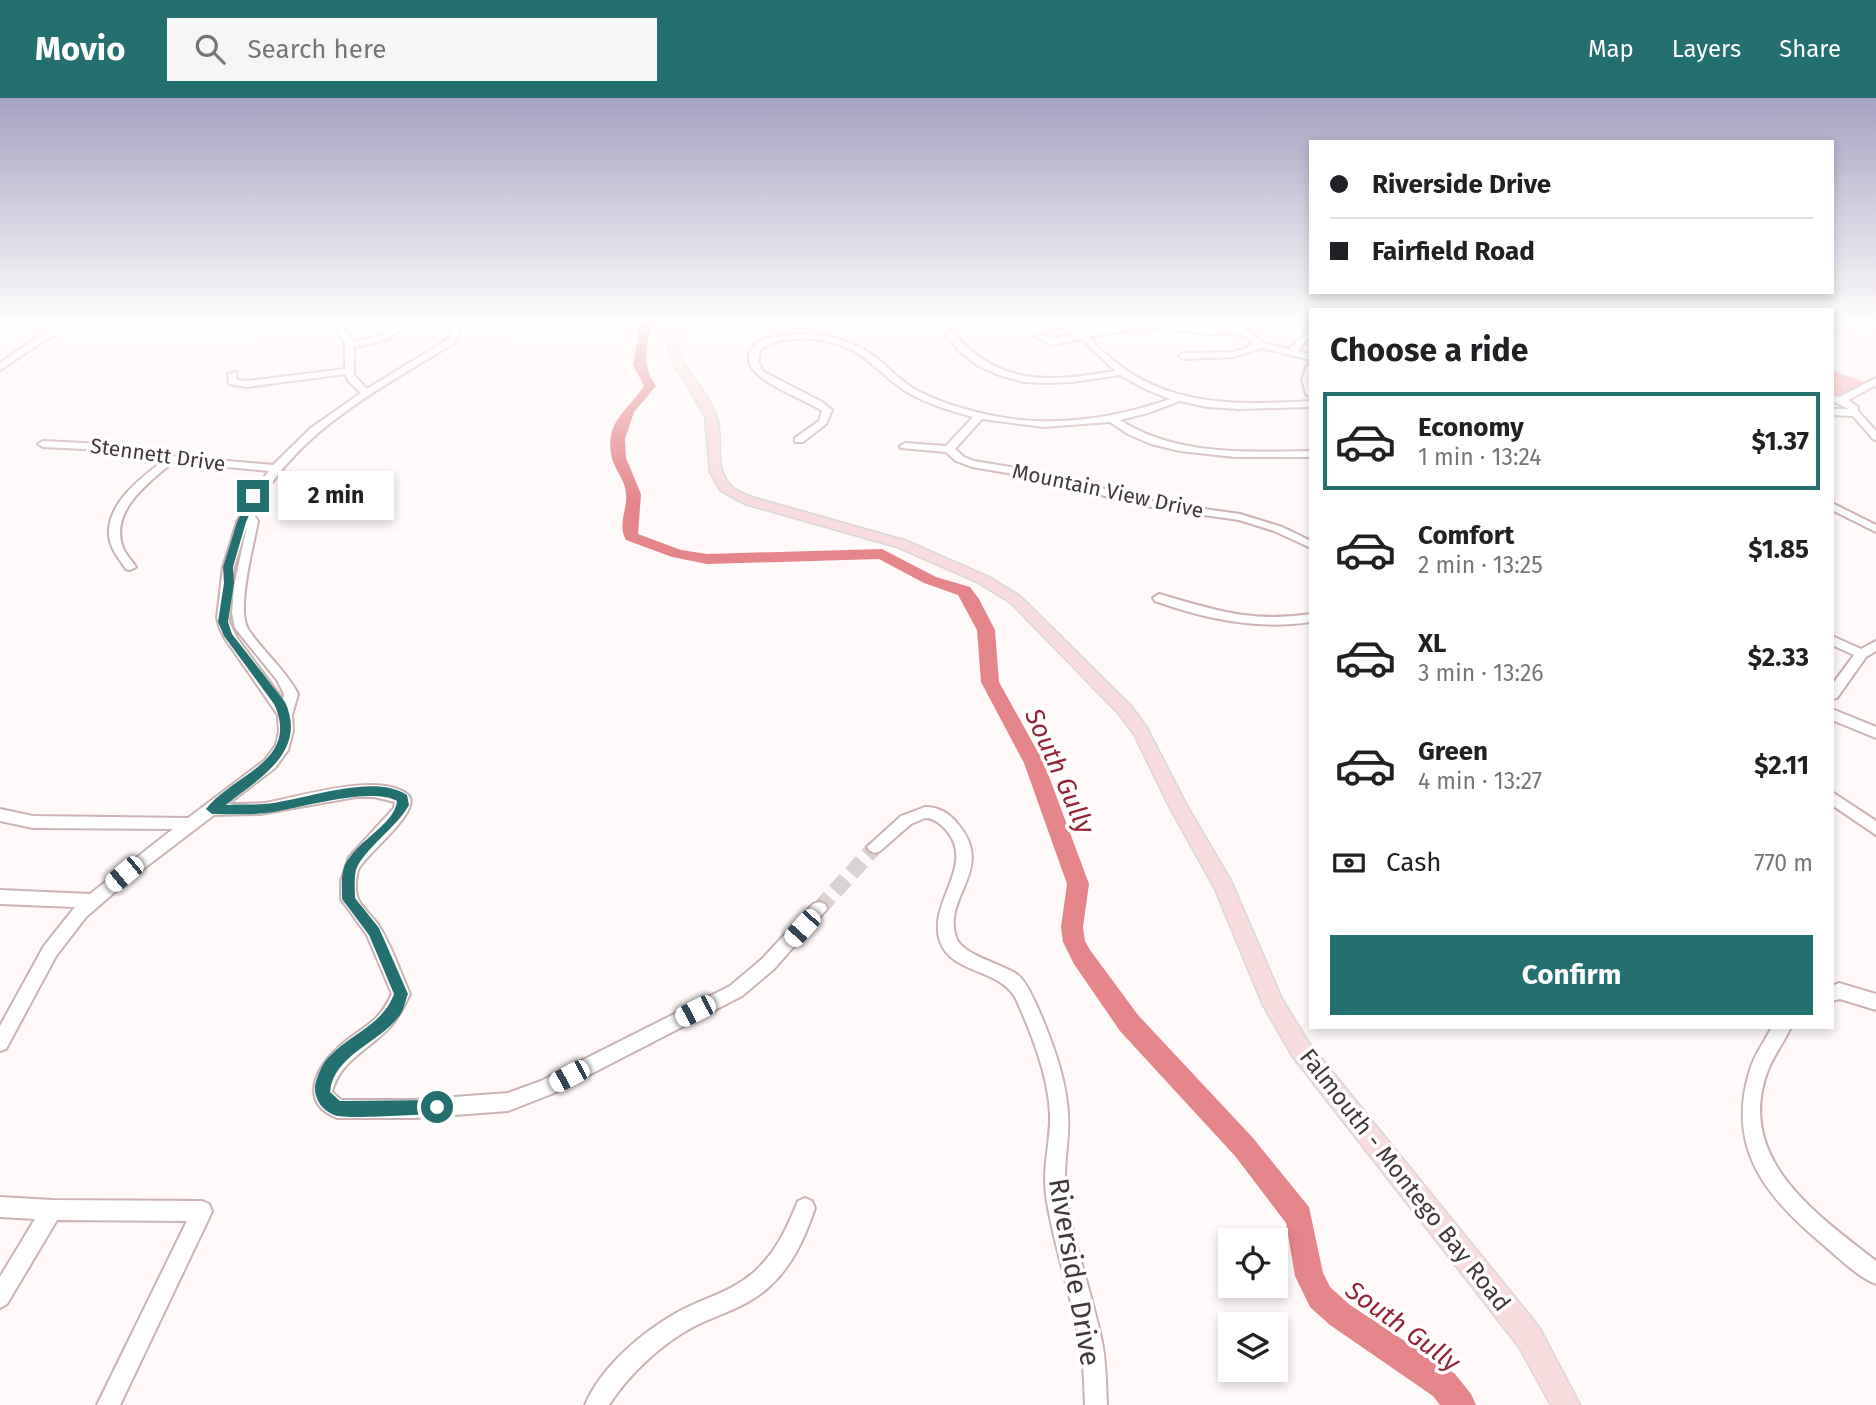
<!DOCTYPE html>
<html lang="en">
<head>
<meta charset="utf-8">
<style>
  :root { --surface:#fff; --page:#f6f6f6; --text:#202124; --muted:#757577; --line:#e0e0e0; --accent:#247071 }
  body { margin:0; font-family:"Fira Sans",sans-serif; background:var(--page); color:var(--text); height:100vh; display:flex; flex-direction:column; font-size:26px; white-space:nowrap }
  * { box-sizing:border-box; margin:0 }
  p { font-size:23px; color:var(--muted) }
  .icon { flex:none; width:38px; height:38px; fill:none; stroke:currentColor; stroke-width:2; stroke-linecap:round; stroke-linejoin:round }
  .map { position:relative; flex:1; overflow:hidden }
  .sheet { position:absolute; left:1309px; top:210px; width:525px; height:721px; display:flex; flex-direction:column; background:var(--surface); border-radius:0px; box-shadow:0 4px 10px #0003 }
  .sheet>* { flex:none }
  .top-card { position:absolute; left:1309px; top:42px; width:525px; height:154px; border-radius:0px; box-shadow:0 4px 10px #0003; display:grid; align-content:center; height:154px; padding:0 21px; background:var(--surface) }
  .controls { position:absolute; left:1218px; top:1130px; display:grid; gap:14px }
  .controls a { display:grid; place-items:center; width:70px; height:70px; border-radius:0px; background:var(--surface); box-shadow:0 4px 10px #0003; font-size:35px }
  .end { position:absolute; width:32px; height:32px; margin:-16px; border:9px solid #247071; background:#fff; box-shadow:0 0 0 4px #fff }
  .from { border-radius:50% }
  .bubble { position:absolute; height:49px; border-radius:0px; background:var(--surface); box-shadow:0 4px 10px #0003; font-size:23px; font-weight:700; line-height:49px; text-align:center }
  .car { position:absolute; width:21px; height:42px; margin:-21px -10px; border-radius:9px; box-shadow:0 0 5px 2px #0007; background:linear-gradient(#fff 24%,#345 0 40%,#fff 0 76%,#345 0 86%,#fff 0) }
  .top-card b { display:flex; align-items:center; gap:24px; height:66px; font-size:26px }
  .top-card b+b { border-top:2px solid var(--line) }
  .top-card i { width:18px; height:18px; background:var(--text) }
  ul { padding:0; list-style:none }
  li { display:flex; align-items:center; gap:21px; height:98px; margin:0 14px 10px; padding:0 7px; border:4px solid transparent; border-radius:0px }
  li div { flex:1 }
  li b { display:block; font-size:26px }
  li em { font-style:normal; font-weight:700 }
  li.current { border-color:var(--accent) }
  li>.icon { width:63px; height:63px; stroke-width:1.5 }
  h2 { padding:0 21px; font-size:32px; line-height:84px }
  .pay { display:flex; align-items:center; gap:18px; height:77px; padding:0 21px; font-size:26px }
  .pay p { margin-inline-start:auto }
  .action { display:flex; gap:14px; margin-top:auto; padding:14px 21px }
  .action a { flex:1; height:80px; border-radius:0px; background:var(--accent); color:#fff; font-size:28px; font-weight:700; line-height:80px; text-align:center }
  header { display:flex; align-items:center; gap:42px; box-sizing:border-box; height:98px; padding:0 35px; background:var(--accent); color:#fff }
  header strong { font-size:33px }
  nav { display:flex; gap:38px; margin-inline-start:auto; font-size:24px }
  .search { width:490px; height:63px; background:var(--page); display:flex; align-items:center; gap:18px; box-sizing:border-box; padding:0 24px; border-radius:0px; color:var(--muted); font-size:26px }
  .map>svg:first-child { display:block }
</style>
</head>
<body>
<header>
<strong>Movio</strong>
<div class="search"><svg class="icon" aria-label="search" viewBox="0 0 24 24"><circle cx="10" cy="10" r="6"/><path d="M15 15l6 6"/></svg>Search here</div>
<nav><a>Map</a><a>Layers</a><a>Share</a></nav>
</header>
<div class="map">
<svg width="1876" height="1307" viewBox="0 0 1876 1307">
  <rect width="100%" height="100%" fill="#fff9f9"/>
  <path fill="#fdb0b3" d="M1834,273L1867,285L1840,299L1832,297Z"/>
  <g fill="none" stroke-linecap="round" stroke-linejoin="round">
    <path fill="#e4858a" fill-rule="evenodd" d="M641,222H653C647,248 640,265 656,288L634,314L625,341L626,360L641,396L638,436L681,452L707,456L882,451L936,479L970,489L979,501L995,532L999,584L1044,665L1089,786L1083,829L1085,843L1090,852L1138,917L1253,1040L1309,1109L1323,1175L1330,1189L1350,1207L1455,1276L1471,1296L1476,1307H1440L1433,1298L1330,1227L1310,1209L1295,1178L1286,1125L1235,1058L1120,933L1074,866L1063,844L1061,829L1067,786L1024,665L981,584L977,532L958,497L924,485L879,461L707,466L672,459L626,442C617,426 628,411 626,395C625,382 615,372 612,360C603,324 629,312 644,288L633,267Z"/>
    <path stroke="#d9d2d2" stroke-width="16" stroke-dasharray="16 8" stroke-linecap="butt" d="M819,811L875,749"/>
    <defs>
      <path id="minor" d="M71,222H82L45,242L0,272V265L39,238Z
        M204,222H219L198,229L194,226Z
        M330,222H338L353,244L380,238L402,223L409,225L386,242L354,249V277L367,291L448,241L453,233L450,222H458L461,233L454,245C377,293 297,332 253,415L258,423C254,446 236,511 248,531C263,554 284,570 298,596L292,617L293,633L288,652L275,670L228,706C240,706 253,706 265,705C300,699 376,674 407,696C426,711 364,757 358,772C356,779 355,791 357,798C360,809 373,818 379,828C392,848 400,874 410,896C404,908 399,919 390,929C369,952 340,962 332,994L341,1002H414L508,995L541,983L730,888L762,861L813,806L819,804L825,806L827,811L774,871L742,898L554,995L508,1013L414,1020H337C299,1005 315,971 338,950C350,938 365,931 377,919C384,912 388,904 392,896L367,837L341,801V783L349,759L394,710L395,704L374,699H356L260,716L214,717L130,781L86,819L56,858L6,951L0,953V928L44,848L75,809L0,806V792L90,796L173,731L33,730L0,723V711L33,718L188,720L265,662L276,647L279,633L278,617L226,542L220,531L217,520L223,469L237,424L256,389L269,373L173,364C148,385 109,413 123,450C126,457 132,463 136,469L130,472L126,471C119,461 110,450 109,437C107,405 141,380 163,363L104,352L43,349L38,346L43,343L104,346L171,358L273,367L311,330L361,295L349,284L345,276L247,289L229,286L228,276L236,274L237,282L247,283L345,271V246ZM247,428L234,488L232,515L235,530L277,582L284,596L283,602L237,540L229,524L234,469Z
        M928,222H938L943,225L945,222H953L949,230C997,288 1046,285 1115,273L1082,241L1051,247L1035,239L1072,229L1066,222H1075L1080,229L1112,230L1146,223L1212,230L1243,229L1264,245L1289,251L1311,229V237L1297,253L1311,256V262L1262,250L1233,259L1183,261L1179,258L1183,255L1233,254L1255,247L1241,235L1212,236L1146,229L1089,239C1150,309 1226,308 1311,303V309L1239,311L1207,309L1180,303L1148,315L1120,322C1175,358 1247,354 1311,353V359H1235L1180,353L1151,346L1128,336L1110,324L1044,329L982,321L955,351L964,359L974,363L1058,377L1121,396L1161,405L1240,416L1282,429L1311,443V450L1274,433L1239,422L1161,411L1115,401L1056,383L972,369L956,363L946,354L901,350L900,348L905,345L946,348L973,319C951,313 927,306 907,294C890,284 877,268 860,257C835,239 787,234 761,251C757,261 758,266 764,274L822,304L832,312L826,326L803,344H795V340L819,323L822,313C806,300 728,278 754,248C762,239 777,238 788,237C821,234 853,241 879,262C891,272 902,284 916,292C935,302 956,309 976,314C1041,331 1108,323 1170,301L1145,291L1120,277L1072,284L1048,285L1024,284L999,277L978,268L959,253L942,232ZM1075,234L1078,236L1052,241L1048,240Z
        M1860,222H1873L1832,236V231Z
        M1311,265V299L1306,296L1302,281L1307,268Z
        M1876,280V287L1848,302L1858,309V313L1876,333V342L1873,341L1853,318L1832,317V311H1849L1832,303V297L1839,299Z
        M1832,405L1876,427V434L1832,412Z
        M1159,496C1215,512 1250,525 1311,516V524C1256,532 1206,521 1155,503L1153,500Z
        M1832,538L1861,551L1876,543V553L1866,559L1837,600L1832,601V587L1854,557L1832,547Z
        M1832,611L1876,629V640L1832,622Z
        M1832,694L1876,723V737L1832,707Z
        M925,709C938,709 949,715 957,725C997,771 942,798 956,839C962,858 1002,865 1018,877C1026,884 1030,894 1035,904C1050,937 1066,978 1068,1015C1070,1047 1061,1070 1067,1105C1076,1152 1092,1197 1102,1244C1106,1264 1106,1286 1107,1307H1085C1084,1286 1084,1264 1080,1244C1071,1197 1055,1151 1047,1104C1041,1070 1051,1047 1050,1015C1048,977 1032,937 1017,903C1003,870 951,877 940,843C927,805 976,768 947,733C941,726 934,720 925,720L911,726L880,753L875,755L870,753L867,749L901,718Z
        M1839,885L1876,896V912L1840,901L1832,903V888Z
        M1772,929H1791C1784,944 1774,957 1768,972C1734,1060 1816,1116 1876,1163V1186C1856,1178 1837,1158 1820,1144C1764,1097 1726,1048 1750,972C1754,957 1765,943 1772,929Z
        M0,1099L52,1102L202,1103L209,1106L212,1113L209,1120L120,1307H97L187,1123L57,1122L7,1206L0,1210V1179L35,1121L0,1119Z
        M805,1100L812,1103L815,1110C805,1139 793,1167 770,1188C748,1209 721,1215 695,1228C662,1245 629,1276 609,1307H585C601,1269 642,1234 678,1214C705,1199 728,1196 753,1175C776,1155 787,1130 798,1103Z"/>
      <path id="major" d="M671,222H681C666,267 706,282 717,320C723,340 715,365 727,383C733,393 745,396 755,400L907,443L989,479L1021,499L1131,608L1147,630L1186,706L1231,783L1282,901L1309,945L1539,1229L1580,1307H1551L1519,1249L1293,959L1263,907L1215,791L1169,708L1134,636L1119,616L1011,505L979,485L897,449L745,406L721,393L710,374L705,318L669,257L667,234Z"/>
    </defs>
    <use href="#minor" stroke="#ccb2b2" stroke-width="4"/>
    <use href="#major" stroke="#d9d7d7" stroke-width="3"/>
    <use href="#minor" fill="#fff" fill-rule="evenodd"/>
    <use href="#major" fill="#f9dcdd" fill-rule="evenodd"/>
  </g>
  <linearGradient id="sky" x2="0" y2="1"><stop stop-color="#a6a1c2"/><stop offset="0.55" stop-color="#fffcfc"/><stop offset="1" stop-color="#fffcfc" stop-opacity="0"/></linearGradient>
  <rect width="1876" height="405" fill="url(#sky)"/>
  <path fill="#247071" d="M250,397L258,398L246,424L233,469L234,485L228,524L232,536L285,604C308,654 259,680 226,707C239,706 252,707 264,706C303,703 373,674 407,697L409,707C397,729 363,752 356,772C354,780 355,792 355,800L379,830L408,896C405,903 404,912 400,917C379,946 334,956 330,994L340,1003L437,1002L443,1004L445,1009L443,1014L437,1016C419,1016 346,1022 334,1017C322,1012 314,1001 315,988C317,978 322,966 329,959C350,936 383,927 394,896L369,837L342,801C342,792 341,782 343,773C349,746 395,728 397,703C371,688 298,711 267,715C249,717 230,716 212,716L206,711C232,677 301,663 274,606L224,538L218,524L224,485L223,469L237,424Z"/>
  <g text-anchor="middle" stroke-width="7" stroke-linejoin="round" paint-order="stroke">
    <g font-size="21" fill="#423838" stroke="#fff">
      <text transform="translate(158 357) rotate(8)" y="7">Stennett Drive</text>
      <text transform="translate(1108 393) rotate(12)" y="7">Mountain View Drive</text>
    </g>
    <g font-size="24" fill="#423838" stroke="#fff">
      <text transform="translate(1405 1082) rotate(52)" y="8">Falmouth - Montego Bay Road</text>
    </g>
    <g font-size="26" font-style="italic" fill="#932335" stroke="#fff">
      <text transform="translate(1060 673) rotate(66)" y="9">South Gully</text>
      <text transform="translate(1403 1228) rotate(36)" y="9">South Gully</text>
    </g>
    <g font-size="28" fill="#423838" stroke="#fff">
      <text transform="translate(1075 1174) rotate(80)" y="10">Riverside Drive</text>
    </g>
  </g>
</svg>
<div class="controls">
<a><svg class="icon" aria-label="locate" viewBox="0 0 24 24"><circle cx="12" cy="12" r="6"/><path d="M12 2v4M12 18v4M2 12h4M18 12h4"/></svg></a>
<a><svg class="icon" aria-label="layers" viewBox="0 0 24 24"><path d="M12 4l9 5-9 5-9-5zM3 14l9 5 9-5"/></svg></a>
</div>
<i class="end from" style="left:437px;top:1009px"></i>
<i class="end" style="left:253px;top:398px"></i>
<div class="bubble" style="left:278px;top:373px;width:116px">2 min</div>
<i class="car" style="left:124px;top:776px;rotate:230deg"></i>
<i class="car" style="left:802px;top:830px;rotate:222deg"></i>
<i class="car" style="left:695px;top:913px;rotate:243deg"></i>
<i class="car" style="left:569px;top:978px;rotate:242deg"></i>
<div class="top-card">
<b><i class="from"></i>Riverside Drive</b>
<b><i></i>Fairfield Road</b>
</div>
<section class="sheet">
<h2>Choose a ride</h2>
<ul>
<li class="current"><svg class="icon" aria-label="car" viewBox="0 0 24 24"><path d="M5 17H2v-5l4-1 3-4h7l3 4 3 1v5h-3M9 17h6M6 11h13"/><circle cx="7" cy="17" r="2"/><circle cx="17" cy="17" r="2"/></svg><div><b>Economy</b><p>1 min · 13:24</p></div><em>$1.37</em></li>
<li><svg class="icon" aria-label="car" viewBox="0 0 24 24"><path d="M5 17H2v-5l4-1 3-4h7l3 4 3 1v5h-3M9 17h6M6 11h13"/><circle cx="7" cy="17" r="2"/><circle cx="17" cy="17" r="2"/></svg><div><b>Comfort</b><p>2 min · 13:25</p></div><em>$1.85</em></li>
<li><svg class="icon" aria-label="car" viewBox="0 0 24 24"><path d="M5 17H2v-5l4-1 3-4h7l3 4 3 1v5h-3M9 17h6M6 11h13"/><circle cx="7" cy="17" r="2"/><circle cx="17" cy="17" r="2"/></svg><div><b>XL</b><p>3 min · 13:26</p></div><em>$2.33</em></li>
<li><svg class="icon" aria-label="car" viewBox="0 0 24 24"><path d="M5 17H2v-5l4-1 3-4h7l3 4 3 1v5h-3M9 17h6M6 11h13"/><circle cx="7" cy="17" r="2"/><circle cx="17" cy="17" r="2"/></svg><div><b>Green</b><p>4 min · 13:27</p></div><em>$2.11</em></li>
</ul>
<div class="pay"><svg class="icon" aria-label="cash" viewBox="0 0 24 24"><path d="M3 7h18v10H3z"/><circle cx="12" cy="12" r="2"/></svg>Cash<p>770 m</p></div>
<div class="action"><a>Confirm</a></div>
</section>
</div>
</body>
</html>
